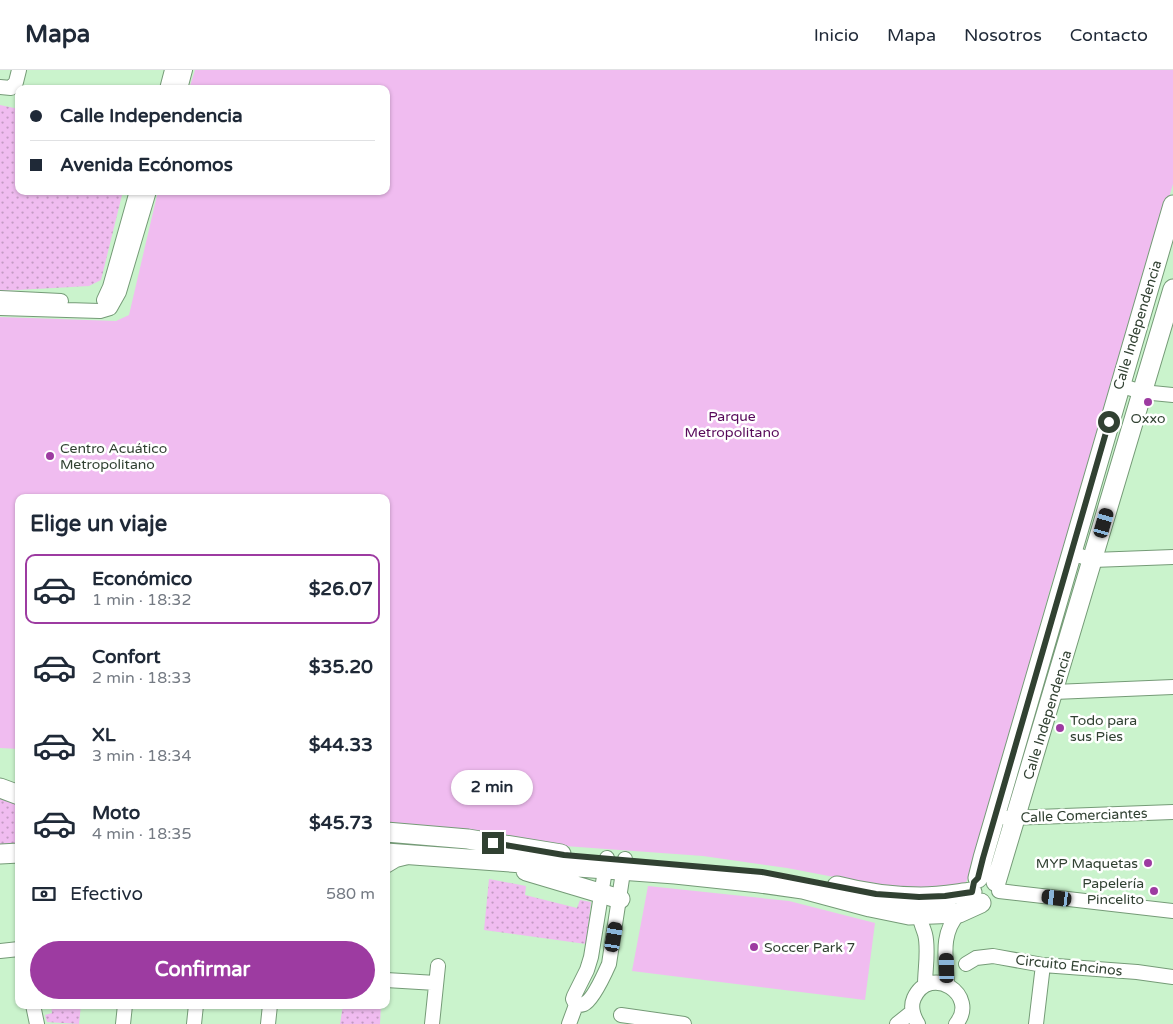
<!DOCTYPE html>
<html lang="es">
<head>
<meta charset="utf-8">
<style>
  :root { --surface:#fff; --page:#f2f2f3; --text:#1f2937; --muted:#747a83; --line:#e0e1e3; --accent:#9d3ba1 }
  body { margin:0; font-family:"Varela Round",sans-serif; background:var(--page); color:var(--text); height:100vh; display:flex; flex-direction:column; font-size:19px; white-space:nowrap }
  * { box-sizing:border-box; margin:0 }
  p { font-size:16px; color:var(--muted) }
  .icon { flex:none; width:28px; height:28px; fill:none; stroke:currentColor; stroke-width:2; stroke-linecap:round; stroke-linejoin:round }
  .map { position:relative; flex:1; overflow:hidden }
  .sheet { position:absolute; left:15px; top:424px; width:375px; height:515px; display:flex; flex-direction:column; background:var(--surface); border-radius:10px; box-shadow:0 1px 4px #0004 }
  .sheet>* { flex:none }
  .top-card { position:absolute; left:15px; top:15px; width:375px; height:110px; border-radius:10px; box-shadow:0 1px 4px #0004; display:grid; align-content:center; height:110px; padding:0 15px; background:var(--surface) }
  .end { position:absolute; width:22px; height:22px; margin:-11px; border:6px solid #314132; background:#fff; box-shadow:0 0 0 2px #fff }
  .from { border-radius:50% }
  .bubble { position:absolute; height:35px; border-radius:18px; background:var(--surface); box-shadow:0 1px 4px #0004; font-size:16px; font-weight:700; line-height:35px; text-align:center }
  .car { position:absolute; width:15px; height:30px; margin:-15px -8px; border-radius:6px; box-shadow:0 0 4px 1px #0007; background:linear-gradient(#222 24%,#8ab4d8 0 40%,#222 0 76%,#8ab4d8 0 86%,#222 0) }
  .top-card b { display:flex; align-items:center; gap:18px; height:48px; font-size:19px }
  .top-card b+b { border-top:1px solid var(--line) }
  .top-card i { width:12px; height:12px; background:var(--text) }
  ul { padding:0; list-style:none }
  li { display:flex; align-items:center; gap:15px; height:70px; margin:0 10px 8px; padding:0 5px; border:2px solid transparent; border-radius:10px }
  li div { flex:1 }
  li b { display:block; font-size:19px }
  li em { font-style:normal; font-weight:700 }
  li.on { border-color:var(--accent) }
  li>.icon { width:45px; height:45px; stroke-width:1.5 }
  h2 { padding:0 15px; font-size:22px; line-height:60px }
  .pay { display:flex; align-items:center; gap:12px; height:55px; padding:0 15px; font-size:19px }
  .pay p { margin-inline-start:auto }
  .button { display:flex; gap:10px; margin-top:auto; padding:10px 15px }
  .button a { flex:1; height:58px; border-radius:30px; background:var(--accent); color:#fff; font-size:20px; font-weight:700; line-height:58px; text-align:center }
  header { display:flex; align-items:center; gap:30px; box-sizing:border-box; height:70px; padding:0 25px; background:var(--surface); border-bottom:1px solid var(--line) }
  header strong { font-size:24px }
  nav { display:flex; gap:28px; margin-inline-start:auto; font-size:18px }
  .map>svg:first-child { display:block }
</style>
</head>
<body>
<header>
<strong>Mapa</strong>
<nav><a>Inicio</a><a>Mapa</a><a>Nosotros</a><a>Contacto</a></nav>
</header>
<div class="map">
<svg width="1173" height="954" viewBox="0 0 1173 954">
  <defs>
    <pattern id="grass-dots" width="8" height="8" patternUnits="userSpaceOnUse" patternTransform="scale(1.25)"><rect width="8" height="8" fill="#f0bcf0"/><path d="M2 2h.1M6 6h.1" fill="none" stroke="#c39ac3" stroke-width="1.8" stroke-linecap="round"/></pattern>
  </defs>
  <rect width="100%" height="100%" fill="#caf3cc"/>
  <path fill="url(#grass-dots)" d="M0,35L19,39V121H123L101,210L89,216L0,221Z
    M0,720L19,727V778H0Z
    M489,809L526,816L525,825L577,838L580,830L591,832L586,874L484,860Z
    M51,935H81L79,954L47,952L45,945L52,943Z
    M343,935H381L380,954H340Z"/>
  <path fill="#f0bcf0" d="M195,0H1173V114L1082,422L1050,519L1014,653L971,802L966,812L956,817L905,818L876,815L787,798L703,786L537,774L386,759V428H19V679L0,678V247L116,251L129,245L158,121H386V19H189Z
    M648,816L789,831L875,853L865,930L632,901Z"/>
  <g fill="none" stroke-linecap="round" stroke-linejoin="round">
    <defs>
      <path id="street" d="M0,17L11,18L16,12L19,0
        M167,19L172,0
        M180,19L185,0
        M0,228L61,231
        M104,230L110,217L137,121
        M0,238L100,241L110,238
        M110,238L119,222L149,121
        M1119,315L1142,322L1173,325
        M1071,483L1093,490L1173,487
        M1054,622L1173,617
        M1006,748L1173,742
        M386,796L396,790L408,787
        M999,821L1173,841
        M919,837C918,848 922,854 925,864C929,879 925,899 925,915
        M0,881L19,879
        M966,894L976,888L993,886L1043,895L1137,902L1173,907
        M386,910L436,913
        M947,914C946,888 940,864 959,843
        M33,935L37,954
        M576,935C578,935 582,935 584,934C593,930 605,903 609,894L625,789
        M576,935L573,929L574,926L587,900L591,887L607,788
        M621,945L684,954
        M123,954L125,935
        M194,954L196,935
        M268,954L270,935
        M432,954L438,896
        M569,954L576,935
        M897,954L912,942
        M918,954C913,946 910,937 914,928C930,893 980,925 956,954
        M1036,954L1043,895"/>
      <path id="secondary" d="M0,718L19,725
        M386,762L468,769L561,784
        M386,783L675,804L760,813L803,819L870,837L909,845L959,843L981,833
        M0,784L19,783
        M526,801L620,829
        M978,808L983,788L1173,135
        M996,812L1173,219
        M837,816C864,823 893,827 921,827C938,827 955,824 972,822"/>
    </defs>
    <use href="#street" stroke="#759b77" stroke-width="16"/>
    <use href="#secondary" stroke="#759b77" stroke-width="21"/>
    <use href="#street" stroke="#fff" stroke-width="14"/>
    <use href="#secondary" stroke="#fff" stroke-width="19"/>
  </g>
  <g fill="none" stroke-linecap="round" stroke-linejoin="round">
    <path stroke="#314132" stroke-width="6" d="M493,773L564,785L762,802L876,824L919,827L945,826L972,822L974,812L978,808L983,788L1109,352"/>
  </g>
  <g fill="#9d3ba1" stroke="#fff" stroke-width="2">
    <circle cx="1148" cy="332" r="5"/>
    <circle cx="50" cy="386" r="5"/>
    <circle cx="1060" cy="658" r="5"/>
    <circle cx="1148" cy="793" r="5"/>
    <circle cx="1154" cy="821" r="5"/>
    <circle cx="754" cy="877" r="5"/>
  </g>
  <g text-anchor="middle" stroke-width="5" stroke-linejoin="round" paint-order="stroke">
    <g font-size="14" fill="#314132" stroke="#fff">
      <text transform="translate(1137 255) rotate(-73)" y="5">Calle Independencia</text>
      <text transform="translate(1047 645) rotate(-73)" y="5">Calle Independencia</text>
      <text transform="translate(1084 745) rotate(-2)" y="5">Calle Comerciantes</text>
      <text transform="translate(1069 895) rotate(6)" y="5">Circuito Encinos</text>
    </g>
    <g font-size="14" fill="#57095a" stroke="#fff">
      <text x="732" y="351">Parque<tspan x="732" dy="16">Metropolitano</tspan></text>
    </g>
    <g font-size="14" fill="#314132" stroke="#fff" text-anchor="start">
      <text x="1148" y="353" text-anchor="middle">Oxxo</text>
      <text x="60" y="383">Centro Acuático<tspan x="60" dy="16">Metropolitano</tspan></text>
      <text x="1070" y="655">Todo para<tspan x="1070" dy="16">sus Pies</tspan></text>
      <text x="1138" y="798" text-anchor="end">MYP Maquetas</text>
      <text x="1144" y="818" text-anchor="end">Papelería<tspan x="1144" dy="16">Pincelito</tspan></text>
      <text x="764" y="882">Soccer Park 7</text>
    </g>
  </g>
</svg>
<i class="end from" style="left:1109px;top:352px"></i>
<i class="end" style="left:493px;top:773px"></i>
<div class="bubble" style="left:451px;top:700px;width:82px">2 min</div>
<i class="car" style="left:1104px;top:453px;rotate:16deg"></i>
<i class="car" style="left:1057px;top:828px;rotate:277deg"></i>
<i class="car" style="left:614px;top:867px;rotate:10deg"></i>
<i class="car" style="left:947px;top:898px;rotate:359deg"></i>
<div class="top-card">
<b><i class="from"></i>Calle Independencia</b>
<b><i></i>Avenida Ecónomos</b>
</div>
<section class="sheet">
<h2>Elige un viaje</h2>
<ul>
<li class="on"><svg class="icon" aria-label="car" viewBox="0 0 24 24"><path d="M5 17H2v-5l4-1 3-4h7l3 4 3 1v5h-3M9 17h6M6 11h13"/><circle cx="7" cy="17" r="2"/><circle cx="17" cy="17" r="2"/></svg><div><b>Económico</b><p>1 min · 18:32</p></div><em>$26.07</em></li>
<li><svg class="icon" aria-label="car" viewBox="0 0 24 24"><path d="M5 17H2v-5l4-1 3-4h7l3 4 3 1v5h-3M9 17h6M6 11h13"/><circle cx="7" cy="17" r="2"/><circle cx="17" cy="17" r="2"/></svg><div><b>Confort</b><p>2 min · 18:33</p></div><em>$35.20</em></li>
<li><svg class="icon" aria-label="car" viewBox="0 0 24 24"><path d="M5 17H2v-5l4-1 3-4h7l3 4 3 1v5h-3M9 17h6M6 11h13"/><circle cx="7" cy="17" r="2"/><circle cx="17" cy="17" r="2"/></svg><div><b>XL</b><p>3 min · 18:34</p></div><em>$44.33</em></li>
<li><svg class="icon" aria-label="car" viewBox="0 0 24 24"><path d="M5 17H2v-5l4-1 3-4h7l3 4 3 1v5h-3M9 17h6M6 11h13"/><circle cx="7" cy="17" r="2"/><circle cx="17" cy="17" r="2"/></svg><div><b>Moto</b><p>4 min · 18:35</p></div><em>$45.73</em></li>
</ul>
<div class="pay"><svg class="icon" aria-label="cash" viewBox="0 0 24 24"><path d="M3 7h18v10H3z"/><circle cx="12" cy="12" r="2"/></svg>Efectivo<p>580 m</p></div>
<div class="button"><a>Confirmar</a></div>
</section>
</div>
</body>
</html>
